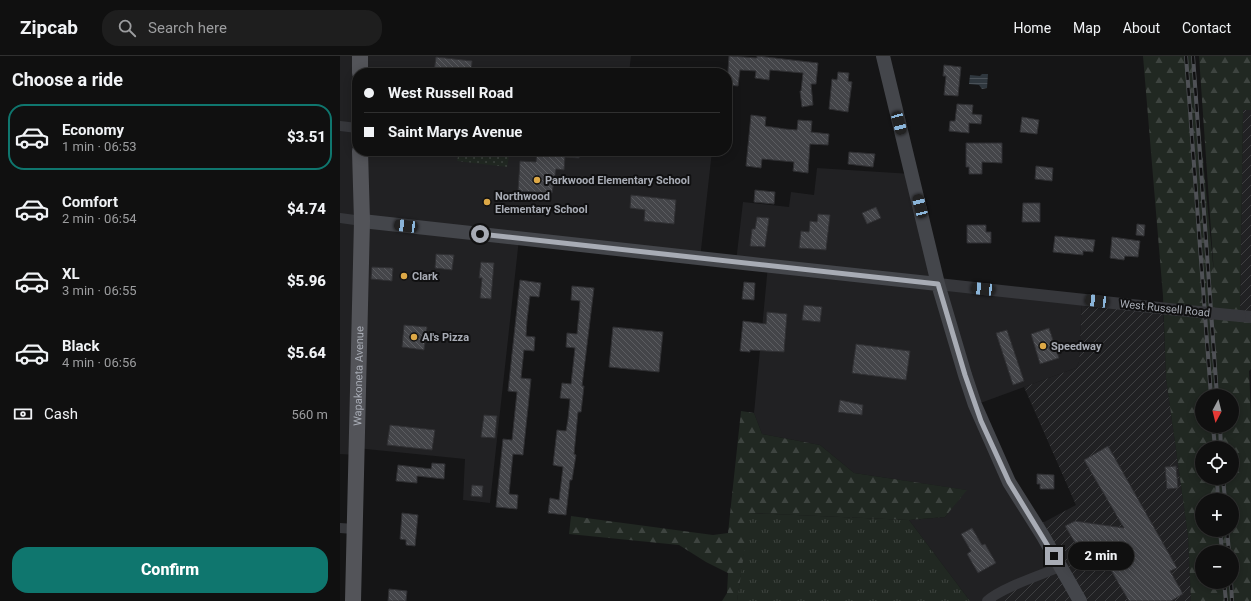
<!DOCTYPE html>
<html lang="en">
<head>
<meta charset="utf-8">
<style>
  :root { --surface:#101010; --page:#1e1e1e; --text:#f1f3f6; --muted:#9c9d9f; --line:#303030; --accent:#0f766e }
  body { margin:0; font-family:Roboto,sans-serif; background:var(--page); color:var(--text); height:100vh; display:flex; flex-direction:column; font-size:15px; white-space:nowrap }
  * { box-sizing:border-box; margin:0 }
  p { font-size:13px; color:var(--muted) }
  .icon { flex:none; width:22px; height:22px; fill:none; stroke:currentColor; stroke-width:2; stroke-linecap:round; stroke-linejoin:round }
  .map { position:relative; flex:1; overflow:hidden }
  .panel { display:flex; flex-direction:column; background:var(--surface); width:340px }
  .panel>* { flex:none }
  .banner { position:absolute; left:12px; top:12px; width:380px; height:88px; border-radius:16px; box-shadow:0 2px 10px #0003,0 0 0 1px var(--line); display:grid; align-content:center; height:88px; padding:0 12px; background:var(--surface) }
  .needle { width:26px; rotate:187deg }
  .tools { position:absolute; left:855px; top:333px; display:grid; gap:8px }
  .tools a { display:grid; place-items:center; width:44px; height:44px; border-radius:50%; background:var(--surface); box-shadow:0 2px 10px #0003,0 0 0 1px var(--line); font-size:20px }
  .end { position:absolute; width:18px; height:18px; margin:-9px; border:5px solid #a8acb5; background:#111; box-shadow:0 0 0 2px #111 }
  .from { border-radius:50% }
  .bubble { position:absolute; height:28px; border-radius:14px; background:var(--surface); box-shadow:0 2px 10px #0003,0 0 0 1px var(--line); font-size:13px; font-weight:800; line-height:28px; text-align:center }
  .car { position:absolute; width:12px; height:24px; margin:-12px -6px; border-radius:5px; box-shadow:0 0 3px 1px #0007; background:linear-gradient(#222 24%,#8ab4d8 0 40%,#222 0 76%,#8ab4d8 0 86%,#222 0) }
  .banner b { display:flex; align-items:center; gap:14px; height:38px; font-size:15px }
  .banner b+b { border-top:1px solid var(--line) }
  .banner i { width:10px; height:10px; background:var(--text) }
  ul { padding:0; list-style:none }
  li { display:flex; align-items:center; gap:12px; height:66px; margin:0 8px 6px; padding:0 4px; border:2px solid transparent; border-radius:16px }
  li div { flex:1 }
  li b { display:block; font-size:15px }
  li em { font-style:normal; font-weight:800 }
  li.selected { border-color:var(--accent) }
  li>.icon { width:36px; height:36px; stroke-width:1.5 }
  h2 { padding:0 12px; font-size:18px; line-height:48px }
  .pay { display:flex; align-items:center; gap:10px; height:44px; padding:0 12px; font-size:15px }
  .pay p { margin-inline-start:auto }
  .primary-button { display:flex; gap:8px; margin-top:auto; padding:8px 12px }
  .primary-button a { flex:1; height:46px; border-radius:16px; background:var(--accent); color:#fff; font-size:16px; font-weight:800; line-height:46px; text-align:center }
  header { display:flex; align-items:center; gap:24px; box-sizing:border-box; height:56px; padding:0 20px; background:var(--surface); border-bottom:1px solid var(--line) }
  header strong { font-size:19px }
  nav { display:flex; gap:22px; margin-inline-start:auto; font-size:14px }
  .search { width:280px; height:36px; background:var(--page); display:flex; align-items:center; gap:10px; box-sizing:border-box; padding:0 14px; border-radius:16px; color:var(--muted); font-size:15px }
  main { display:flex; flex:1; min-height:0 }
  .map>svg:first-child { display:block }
</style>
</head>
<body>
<header>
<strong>Zipcab</strong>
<div class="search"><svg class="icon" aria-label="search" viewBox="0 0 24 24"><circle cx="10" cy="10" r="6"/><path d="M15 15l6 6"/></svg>Search here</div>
<nav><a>Home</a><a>Map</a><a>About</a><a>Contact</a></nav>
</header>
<main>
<section class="panel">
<h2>Choose a ride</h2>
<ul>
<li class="selected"><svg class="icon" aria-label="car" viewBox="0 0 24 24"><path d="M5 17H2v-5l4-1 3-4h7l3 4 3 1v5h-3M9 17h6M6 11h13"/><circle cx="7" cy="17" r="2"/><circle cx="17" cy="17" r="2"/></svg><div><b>Economy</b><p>1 min · 06:53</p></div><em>$3.51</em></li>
<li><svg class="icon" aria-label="car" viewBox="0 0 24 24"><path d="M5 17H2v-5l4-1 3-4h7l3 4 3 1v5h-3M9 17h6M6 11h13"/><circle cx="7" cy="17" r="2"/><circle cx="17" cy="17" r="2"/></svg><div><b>Comfort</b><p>2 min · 06:54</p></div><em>$4.74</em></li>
<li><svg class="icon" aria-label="car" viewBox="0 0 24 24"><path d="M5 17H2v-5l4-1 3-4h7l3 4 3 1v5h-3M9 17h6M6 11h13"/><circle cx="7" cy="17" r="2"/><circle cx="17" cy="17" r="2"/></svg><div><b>XL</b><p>3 min · 06:55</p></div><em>$5.96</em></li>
<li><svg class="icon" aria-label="car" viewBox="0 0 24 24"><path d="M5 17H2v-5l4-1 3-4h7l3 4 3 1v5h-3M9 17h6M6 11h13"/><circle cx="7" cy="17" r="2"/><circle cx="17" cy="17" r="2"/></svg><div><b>Black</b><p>4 min · 06:56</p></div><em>$5.64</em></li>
</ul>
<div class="pay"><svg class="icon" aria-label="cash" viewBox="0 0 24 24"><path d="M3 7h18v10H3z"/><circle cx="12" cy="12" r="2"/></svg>Cash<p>560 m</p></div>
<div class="primary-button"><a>Confirm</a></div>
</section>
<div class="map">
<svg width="911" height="545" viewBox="0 0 911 545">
  <defs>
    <pattern id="industrial-furrows" width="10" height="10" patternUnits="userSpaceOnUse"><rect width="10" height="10" fill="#212123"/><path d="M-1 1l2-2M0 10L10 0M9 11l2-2" fill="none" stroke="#3e3f41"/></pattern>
    <pattern id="grass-tufts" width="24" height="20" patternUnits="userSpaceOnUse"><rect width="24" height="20" fill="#212822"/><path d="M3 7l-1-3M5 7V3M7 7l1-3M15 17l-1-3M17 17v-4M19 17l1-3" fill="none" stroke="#3e4440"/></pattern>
    <pattern id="forest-firs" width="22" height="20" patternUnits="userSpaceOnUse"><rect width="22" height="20" fill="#212822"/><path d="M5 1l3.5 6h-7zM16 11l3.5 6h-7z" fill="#3e4440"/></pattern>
    <pattern id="park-dots" width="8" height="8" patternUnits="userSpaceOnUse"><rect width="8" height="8" fill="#212822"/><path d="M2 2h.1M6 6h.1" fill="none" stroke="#3e4440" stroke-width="1.8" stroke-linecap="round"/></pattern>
    <pattern id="water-rules" width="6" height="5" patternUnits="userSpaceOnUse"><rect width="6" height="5" fill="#2f373e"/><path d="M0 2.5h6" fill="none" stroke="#4a5158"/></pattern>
    <pattern id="building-back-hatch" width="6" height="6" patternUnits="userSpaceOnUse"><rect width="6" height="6" fill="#444549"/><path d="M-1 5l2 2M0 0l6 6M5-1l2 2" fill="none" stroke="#5c5d61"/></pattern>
  </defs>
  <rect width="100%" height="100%" fill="#151516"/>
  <path fill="#212123" d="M0,0H291L289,17H17V95H372L360,203L179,183L150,447L123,444L125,403L16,392V399L0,398Z
    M477,112L572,118L598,228L742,244L739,306L736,312L635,349L720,511L647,545H630L569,464L605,461L626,434L514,417L480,389L422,378L414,357L428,209L396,206L403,146L449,151L451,136L474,139Z"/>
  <path fill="url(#industrial-furrows)" d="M903,54H911V261L900,260Z
    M742,244L823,252L826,322L848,480L851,545H647L720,511L697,470L736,449L684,331L736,312L739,306Z"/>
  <path fill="url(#grass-tufts)" d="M409,457L569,464L630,545H397Z"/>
  <path fill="url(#forest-firs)" fill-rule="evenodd" d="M803,0H853L874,218L859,0H911V54H903L900,260L911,261V313L909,315L911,358V545H851L848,480L826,322L823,240ZM862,340H892V370H862ZM862,392H892V422H862ZM862,444H892V474H862ZM862,496H892V526H862Z
    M401,355L414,357L422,378L480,389L514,417L627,434L605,461L569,464L410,457L397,545H382L387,537L388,517L366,506L339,489L229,478L231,460L373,479L388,477Z"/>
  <path fill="url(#park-dots)" d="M119,95H170L167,111L117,105Z"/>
  <path fill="url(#water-rules)" d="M642,18H648L647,32L642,33L639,29L629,28L630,19L640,20Z"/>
  <path fill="url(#building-back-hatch)" stroke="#2f2f32" d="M389,0L417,2V0L478,7L476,28H471L473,49L462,51L460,35H461L463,17L430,14L429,24L415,22L416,15L400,14L398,30L387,29Z
    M96,1L132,5L131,17L94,16Z
    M604,9L621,11L618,40L604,39L606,20H603Z
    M498,16L509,17L508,25L512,26L508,56L489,53L492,23L497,24Z
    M617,48L633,49L632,58L642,59L641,68L629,67V77L609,75L610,65H615Z
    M411,59L426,61L425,70L445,73L457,74L458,64L472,65L471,76L489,78L488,89L470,88L468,117L453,115L454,106L422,103L421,112L406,110Z
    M682,61L699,64L697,78L680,76Z
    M626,87H662V107L642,106V118H629V111H626Z
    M197,95H240L239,102L225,101L224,114L216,113L212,137L178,135L180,105L196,106Z
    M509,96L535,98L533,111L508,108Z
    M696,110L713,112L712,125L695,123Z
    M415,134L435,136L434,148L414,146Z
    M291,139L336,144L334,168L304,165L305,154L290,152Z
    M683,147H700V166H682Z
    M536,151L541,162L527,168L522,157Z
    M478,158L490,159L486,194L459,192L461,175L469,176L470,165L477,166Z
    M417,161L429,162L425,191L410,190L412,173H415Z
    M797,168L805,169L804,180L796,179Z
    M627,169H646V176H651V187H627Z
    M715,180L755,184L753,196L743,195V199L713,196Z
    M772,181L800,185L798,201L785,200L784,204L770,202Z
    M96,198L114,199L112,214L95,212Z
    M141,206L154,207L151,243L140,242L142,222H139Z
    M32,211L53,212L52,225L31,223Z
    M180,224L201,227L199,241L190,240L187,264L186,280L195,281L194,295L184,294L181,322L191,323L183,399L173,398L169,438L178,439L177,453L156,451L163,383L172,384L177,336L168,335Z
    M404,226L415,227L414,244L402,243Z
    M232,230L254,232L242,330H244L241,356H238L234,398L236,399L232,424H230L226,459L208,457L210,442L219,444L223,411L213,409L217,374L226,375L228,363L230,343L220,342L222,327L231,328L235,292L226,291L227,277L237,278L240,245L231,244Z
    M464,249L482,251L480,266L462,264Z
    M427,256L447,258L444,296L410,294V296L400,295L403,265L426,268Z
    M64,269L87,271L84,294L62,291Z
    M273,271L323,276L319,316L269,311Z
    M709,272L719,302L700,308L691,278Z
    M667,274L684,325L673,329L656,277Z
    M516,288L570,295L566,324L512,317Z
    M500,344L523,349L522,359L498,356Z
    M144,359L157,360L155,382L141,381Z
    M50,369L95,374L92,394L47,389Z
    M768,390L837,512L830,515L843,538L831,545H789L766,506L752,515L725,470L735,465L784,472L744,404Z
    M92,407L105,408L104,423L77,420V427L56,425L58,409L91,413Z
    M836,410L838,432L827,433L825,411Z
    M697,418L714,419V433H700V428H697Z
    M132,429L143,430L142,441L131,440Z
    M62,457L78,459L75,490L66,489V484L60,483Z
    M632,472L642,489L645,488L656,507L638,517L627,498L631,495L621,478Z
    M49,533L67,535L66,545H48Z"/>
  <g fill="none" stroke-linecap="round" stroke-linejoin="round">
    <path stroke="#36373b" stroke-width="10" d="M0,70L17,72
      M0,162L22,165
      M0,472L14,473
      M647,545C661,532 701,519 720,511"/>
    <path stroke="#36373b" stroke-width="12" d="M598,228L838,254
      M900,260L911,261"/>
    <path stroke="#44464b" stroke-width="14" d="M543,0L598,228L625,319L635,349L669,426L703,480L740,545
      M22,165C214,187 406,207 598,228"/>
    <g stroke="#535459" stroke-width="16">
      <path d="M20,0V17"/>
      <path id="s1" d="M13,545L22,165L20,95"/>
    </g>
    <defs>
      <path id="rail" d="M846,0L871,340
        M853,0L877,340
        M873,370L875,392
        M880,370L881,392
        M877,422L878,444
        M883,422L885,444
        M880,474L882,496
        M887,474L889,496
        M884,526L886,545
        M891,526L892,545"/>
    </defs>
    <use href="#rail" stroke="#4f5156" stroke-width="4"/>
    <use href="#rail" stroke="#101011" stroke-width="2.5" stroke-dasharray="8" stroke-linecap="butt"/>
    <path stroke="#36373b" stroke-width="12" d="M838,254L900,260"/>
  </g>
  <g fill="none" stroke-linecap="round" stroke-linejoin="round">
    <path stroke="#a8acb5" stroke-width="5" d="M140,178L598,228L625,319L641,365L669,426L714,500"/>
  </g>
  <g fill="#dda846" stroke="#101011" stroke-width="1.5">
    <circle cx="197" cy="124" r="4"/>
    <circle cx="147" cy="146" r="4"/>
    <circle cx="64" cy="220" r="4"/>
    <circle cx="74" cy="281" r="4"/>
    <circle cx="703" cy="290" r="4"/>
  </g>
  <g text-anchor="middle" stroke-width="4" stroke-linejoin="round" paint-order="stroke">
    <g font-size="11" font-weight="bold" fill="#a8acb5" stroke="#101011" text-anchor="start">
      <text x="205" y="128">Parkwood Elementary School</text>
      <text x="155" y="144">Northwood<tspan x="155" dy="13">Elementary School</tspan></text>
      <text x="72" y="224">Clark</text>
      <text x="82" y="285">Al's Pizza</text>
      <text x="711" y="294">Speedway</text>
    </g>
    <g font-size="11" fill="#a8acb5" stroke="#101011">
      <text transform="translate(825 252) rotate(6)" y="4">West Russell Road</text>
      <text dy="4" stroke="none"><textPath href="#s1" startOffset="225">Wapakoneta Avenue</textPath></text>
    </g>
  </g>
</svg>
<div class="tools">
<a><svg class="needle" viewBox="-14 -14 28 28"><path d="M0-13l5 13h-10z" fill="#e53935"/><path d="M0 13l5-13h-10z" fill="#9c9d9f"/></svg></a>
<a><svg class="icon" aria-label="locate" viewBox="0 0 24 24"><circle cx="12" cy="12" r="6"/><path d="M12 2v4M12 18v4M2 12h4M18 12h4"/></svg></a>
<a>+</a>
<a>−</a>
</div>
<i class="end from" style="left:140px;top:178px"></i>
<i class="end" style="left:714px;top:500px"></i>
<div class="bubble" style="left:728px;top:486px;width:66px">2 min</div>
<i class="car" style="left:559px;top:67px;rotate:165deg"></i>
<i class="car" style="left:580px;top:150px;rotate:346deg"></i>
<i class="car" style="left:66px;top:170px;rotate:277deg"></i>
<i class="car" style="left:643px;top:233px;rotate:276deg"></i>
<i class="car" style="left:757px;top:245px;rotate:277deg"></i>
<div class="banner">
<b><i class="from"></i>West Russell Road</b>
<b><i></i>Saint Marys Avenue</b>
</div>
</div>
</main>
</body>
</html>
